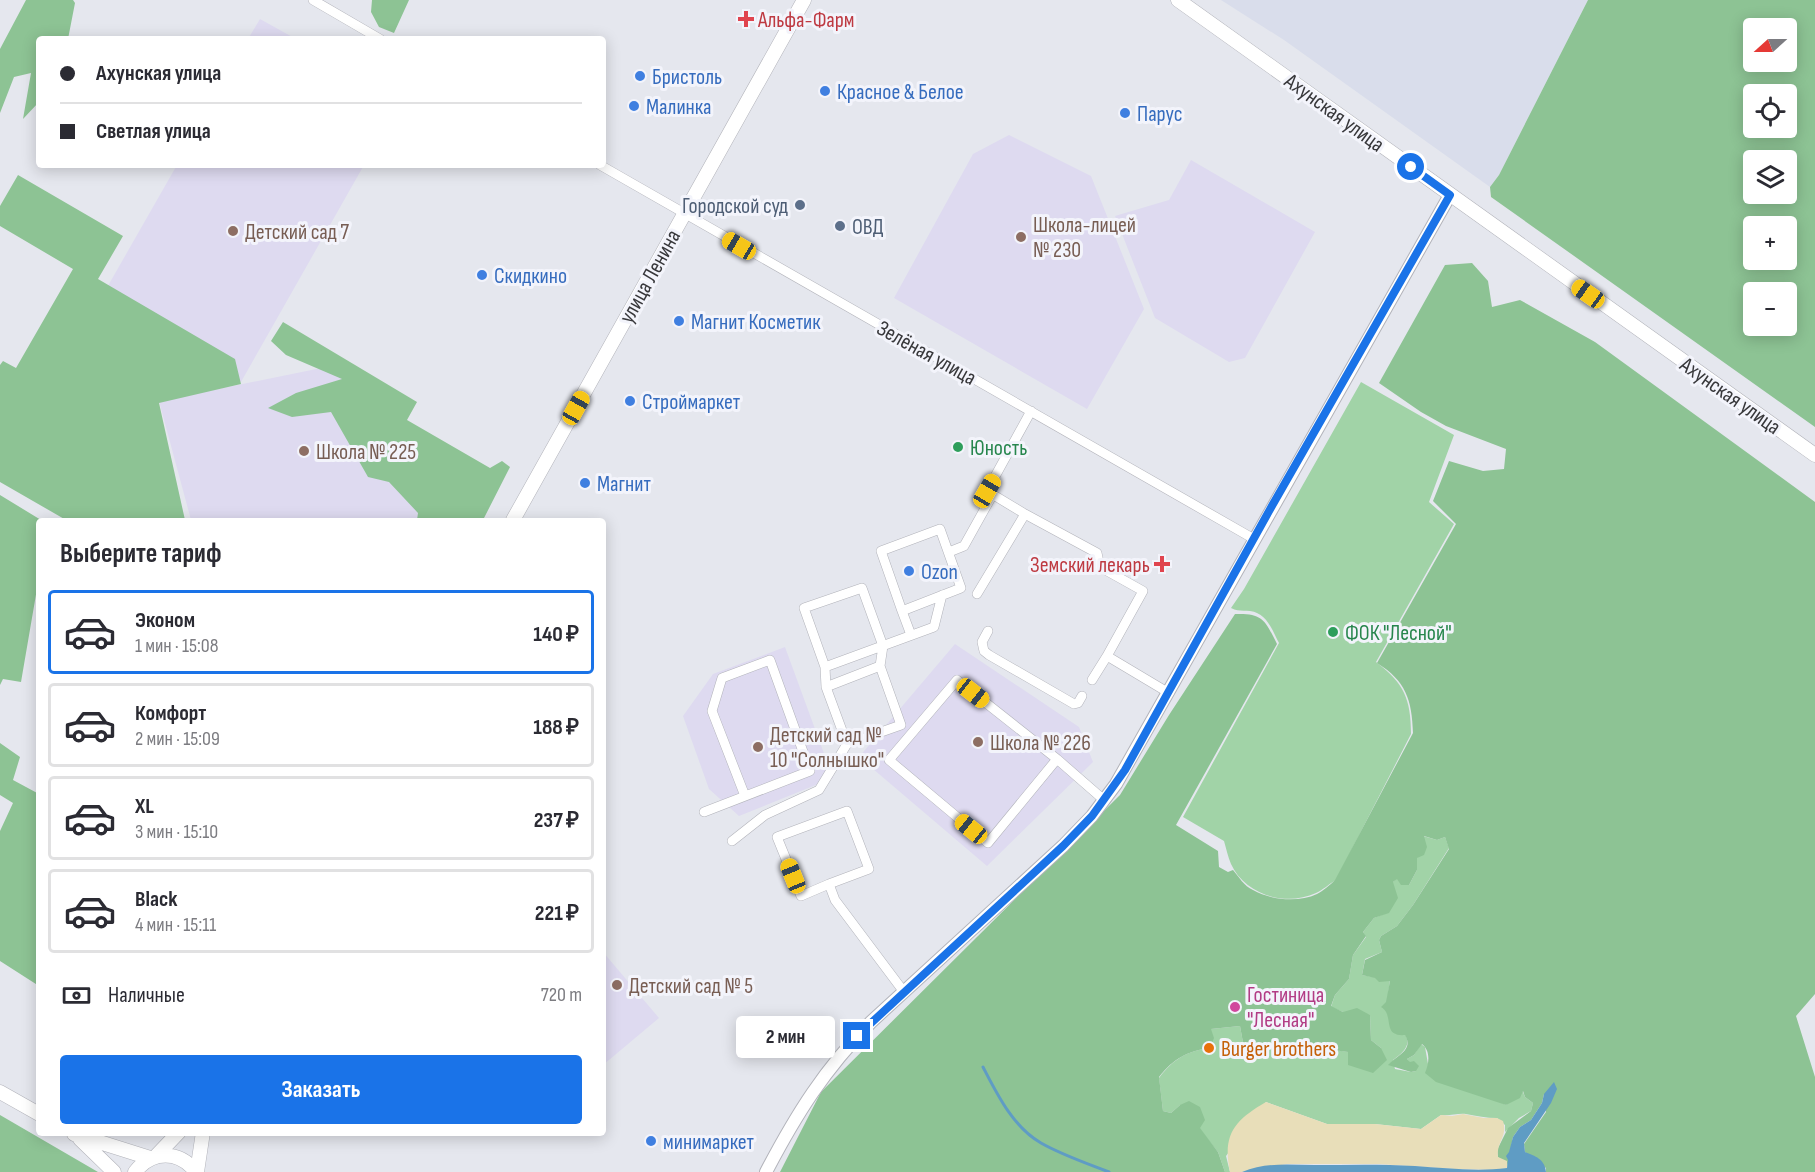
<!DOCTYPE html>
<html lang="ru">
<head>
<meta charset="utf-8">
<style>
  :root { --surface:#fff; --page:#f7f7f7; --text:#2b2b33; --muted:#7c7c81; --line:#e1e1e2; --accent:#1a73e8 }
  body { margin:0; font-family:"Sofia Sans Condensed",sans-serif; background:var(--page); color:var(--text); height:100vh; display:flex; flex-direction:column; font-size:22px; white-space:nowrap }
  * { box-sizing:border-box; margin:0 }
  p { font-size:20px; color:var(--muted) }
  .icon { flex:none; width:33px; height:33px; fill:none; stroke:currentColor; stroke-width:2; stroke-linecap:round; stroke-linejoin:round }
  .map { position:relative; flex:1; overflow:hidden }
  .details { position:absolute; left:36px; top:518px; width:570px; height:618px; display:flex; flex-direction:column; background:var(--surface); border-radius:6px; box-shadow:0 3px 15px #0003 }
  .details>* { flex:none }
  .top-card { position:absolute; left:36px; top:36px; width:570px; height:132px; border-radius:6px; box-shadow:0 3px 15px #0003; display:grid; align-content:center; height:132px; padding:0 24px; background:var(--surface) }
  .needle { width:39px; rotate:249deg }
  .tools { position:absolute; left:1743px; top:18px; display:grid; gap:12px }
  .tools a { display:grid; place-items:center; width:54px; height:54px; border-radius:6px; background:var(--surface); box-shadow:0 3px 15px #0003; font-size:30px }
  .end { position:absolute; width:27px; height:27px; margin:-14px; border:8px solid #1a73e8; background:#fff; box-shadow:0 0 0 3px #fff }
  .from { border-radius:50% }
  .bubble { position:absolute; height:42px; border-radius:6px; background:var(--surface); box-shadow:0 3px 15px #0003; font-size:20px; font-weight:700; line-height:42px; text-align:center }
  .car { position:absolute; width:18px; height:36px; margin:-18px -9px; border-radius:8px; box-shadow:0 0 4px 2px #0007; background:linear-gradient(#f5c518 24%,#345 0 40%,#f5c518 0 76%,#345 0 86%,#f5c518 0) }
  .top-card b { display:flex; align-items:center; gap:21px; height:57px; font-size:22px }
  .top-card b+b { border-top:2px solid var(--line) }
  .top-card i { width:15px; height:15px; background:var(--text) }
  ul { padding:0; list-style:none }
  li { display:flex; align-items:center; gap:18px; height:84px; margin:0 12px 9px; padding:0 12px; border:3px solid var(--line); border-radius:6px }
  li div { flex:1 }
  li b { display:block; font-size:22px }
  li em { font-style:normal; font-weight:700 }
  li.active { border-color:var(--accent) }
  li>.icon { width:54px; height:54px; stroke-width:1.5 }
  h2 { padding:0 24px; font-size:27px; line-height:72px }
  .pay { display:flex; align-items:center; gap:15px; height:66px; padding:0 24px; font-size:22px }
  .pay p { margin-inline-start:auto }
  .action { display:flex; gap:12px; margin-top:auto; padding:12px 24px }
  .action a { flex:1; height:69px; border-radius:6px; background:var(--accent); color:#fff; font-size:24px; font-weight:700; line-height:69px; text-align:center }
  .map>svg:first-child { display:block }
</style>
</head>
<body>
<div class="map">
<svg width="1815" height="1172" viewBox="0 0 1815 1172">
  <rect width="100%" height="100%" fill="#e5e7ee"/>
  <path fill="#d9ddeb" d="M1221,0H1588L1499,175L1490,187L1284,40Z"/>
  <path fill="#dedaf0" d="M260,19L296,39H248Z
    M1009,135L1091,176L1144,309L1087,409L894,298L973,154Z
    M1191,160L1315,232L1245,358L1229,362L1155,318L1115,216L1169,200Z
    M177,165H364L241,382L101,298Z
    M341,364L387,420L464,520H191L159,401Z
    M955,644L1079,727L1093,762L987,866L859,757Z
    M785,647L833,778L739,816L709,789L683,716L713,674Z
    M603,952L659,1018L603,1065Z"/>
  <path fill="#a1d3a7" d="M1361,382L1454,435L1429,502L1454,524L1376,662C1404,683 1411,699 1411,734L1336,880C1329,884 1323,890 1316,893C1286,907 1245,895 1231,864C1228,857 1226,848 1224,841L1183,817L1279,643C1272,630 1267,613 1250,611C1243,610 1238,612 1231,608L1244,589Z
    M1423,836L1437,840L1445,837L1449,848L1413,905L1397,926L1381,936L1379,940L1382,952L1365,959L1362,975L1390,980L1386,1010L1396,1034H1405C1412,1046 1402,1053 1393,1060L1395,1069L1411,1072L1416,1071L1407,1059L1414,1055L1421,1044L1425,1047L1428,1064L1506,1105L1522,1090L1525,1097L1533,1103L1531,1111L1519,1118L1505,1132V1125L1497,1118C1486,1118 1477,1116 1466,1114C1458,1113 1450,1116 1441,1115L1421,1129L1375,1124H1327L1266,1102L1226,1156L1230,1172H1225L1218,1152L1180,1105L1171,1113L1163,1111L1159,1078C1173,1059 1187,1051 1210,1048L1211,1029L1240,1026L1244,1048L1304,1046L1349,1052L1381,1048L1371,1040L1370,1015L1343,1012L1331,1007L1335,995L1349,979L1353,955L1366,937L1363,932L1374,918L1389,912L1392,883L1397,878L1409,885L1417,870V858Z"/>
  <path fill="#8dc394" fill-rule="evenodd" d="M26,0H73L75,3L68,39H39V102L23,119L31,73L14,77L0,113V49Z
    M372,0H409L394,33L379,27L371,12Z
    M1588,0H1815V427L1491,197L1490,187L1499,175ZM1786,28V62H1754V28ZM1786,94V128H1754V94ZM1786,160V194H1754V160ZM1786,226V260H1754V226ZM1786,292V326H1754V292Z
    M18,175L123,236L98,279L235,359L241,384L159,403L185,520H66L0,482V365L3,361L16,368L73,269L0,226V206Z
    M1472,263L1488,281L1492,307L1520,300L1595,342L1815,502V994L1796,1016L1815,1077V1172H1546V1168L1525,1152L1524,1144L1546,1112L1544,1094L1542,1103L1531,1120L1520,1127L1513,1137L1507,1168L1498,1157L1497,1150L1508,1128L1531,1111L1533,1103L1525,1097L1523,1091L1520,1098L1506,1105L1436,1082L1425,1073C1429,1064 1431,1051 1422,1044L1414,1055L1407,1059L1410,1062L1414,1061L1419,1066L1416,1071L1411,1072L1388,1065C1397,1055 1414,1050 1405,1035C1381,1037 1395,1015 1381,1007L1386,1002L1390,981L1379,982L1375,978L1362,975L1365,960L1382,952L1379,940L1381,936L1397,926L1413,905L1449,849L1445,837L1437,840L1424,836L1427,847L1424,855L1417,858V870L1409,885H1401L1397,879L1393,882L1398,898L1389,913L1374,918L1363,932L1366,936L1353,955L1349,979L1335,995L1331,1006L1343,1012L1357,1008L1370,1015L1371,1040L1381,1048L1387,1060L1373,1073L1348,1065V1052L1304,1046L1244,1048L1240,1026L1211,1029L1214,1038L1210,1048C1187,1051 1173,1059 1159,1077L1163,1111L1171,1113L1180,1105L1189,1101L1200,1107L1205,1120L1200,1128L1218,1152L1225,1172H780L821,1092L1120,795L1169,715L1235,614C1263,613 1265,620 1277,644L1176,825L1218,851L1219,867L1228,872L1233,870C1239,877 1244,886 1253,890C1271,900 1298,903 1317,894C1323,891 1330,885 1335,880L1413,733C1412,700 1406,681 1377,663L1456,524L1433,501L1449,461L1483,471L1504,469L1506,449L1446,426L1421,412L1379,383L1445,265Z
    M283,322L417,402L407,420L490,468L502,461L510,467L483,520H417L418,513L389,482L368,477L331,412L292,417L268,408L296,393L342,379L286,355L271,341Z
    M0,495L41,520H39V577L21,682L3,679L0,685Z
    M0,743L20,757L13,780L39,794V986L0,961V831L13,803L0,795Z
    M0,1115L98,1172H0Z"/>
  <path fill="#e8deb9" d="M1266,1102L1327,1124H1375L1421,1129L1441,1115L1452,1116L1463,1114L1484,1118H1497L1503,1121C1508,1137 1496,1142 1498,1157L1507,1161V1168L1497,1170L1454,1169L1379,1164H1287L1242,1172H1230C1222,1134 1235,1120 1266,1102Z"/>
  <path fill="#5f9cc4" d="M1554,1082L1557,1089L1551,1103L1524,1143L1525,1152C1535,1156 1545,1159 1546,1172H1242C1265,1162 1290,1165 1314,1165C1348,1165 1381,1164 1415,1166C1445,1168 1477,1172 1507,1168L1508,1160L1506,1156L1509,1152L1513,1137L1520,1127L1531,1120L1542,1103L1544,1094Z"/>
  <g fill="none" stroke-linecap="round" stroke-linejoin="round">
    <path stroke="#5f9cc4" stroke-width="3" d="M983,1067C997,1094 1013,1127 1041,1143C1062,1155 1086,1163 1109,1172"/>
    <defs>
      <path id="minor" d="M313,0L380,39
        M600,165L1254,539
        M1025,514L987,491L1031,411
        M940,529L961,588L902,611L881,551Z
        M949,552L964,546L993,494
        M977,594L1025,514L1097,553L1100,567L1143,591L1107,656L1169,693
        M902,611L911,635
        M988,631L982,642L984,651L989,655L1074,704L1078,703L1082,696
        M825,667L934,627L942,595
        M1092,680L1107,656
        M826,687L880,666
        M1057,759L957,680L889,760L988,843L1057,759L1104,800
        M704,812L810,771L770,660L722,678L712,711L745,796
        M732,841L765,815L819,790L847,744L901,725L880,666L883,646L862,588L804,608L825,667L826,687L847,744
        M829,884L869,869L847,811L777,837L801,896L829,884L835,900L904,992"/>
      <path id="tertiary" d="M766,1172C797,1113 824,1070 871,1022L1063,846L1092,816L1116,784L1450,195"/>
      <path id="secondary" d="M1178,0L1815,455
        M513,520L804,0
        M0,1092L39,1114
        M74,1134L150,1158
        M80,1139L114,1172
        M157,1155L179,1132
        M135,1172C152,1150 179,1150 196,1172
        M197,1172L203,1132"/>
    </defs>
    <use href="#minor" stroke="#b2b3ba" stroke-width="10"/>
    <use href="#tertiary" stroke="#b2b3ba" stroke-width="14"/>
    <use href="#secondary" stroke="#b2b3ba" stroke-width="15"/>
    <use href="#minor" stroke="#fff" stroke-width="9"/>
    <use href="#tertiary" stroke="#fff" stroke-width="12"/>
    <use href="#secondary" stroke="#fff" stroke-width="14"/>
  </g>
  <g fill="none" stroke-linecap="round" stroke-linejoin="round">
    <path stroke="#1a73e8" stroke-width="8" d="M857,1036L1063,846L1092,816L1125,770L1273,504L1450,195L1411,167"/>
  </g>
  <g fill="#e0444e" stroke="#f3f4fb" stroke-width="2">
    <path d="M743 10h6v6h6v6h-6v6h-6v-6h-6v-6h6z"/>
    <path d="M1159 555h6v6h6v6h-6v6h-6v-6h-6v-6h6z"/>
  </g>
  <g fill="#3f7fe0" stroke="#f3f4fb" stroke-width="2">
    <circle cx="640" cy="76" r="6"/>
    <circle cx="825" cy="91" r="6"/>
    <circle cx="634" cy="106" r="6"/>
    <circle cx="1125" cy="113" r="6"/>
    <circle cx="482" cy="275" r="6"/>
    <circle cx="679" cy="321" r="6"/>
    <circle cx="630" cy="401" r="6"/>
    <circle cx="585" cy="483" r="6"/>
    <circle cx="909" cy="571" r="6"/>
    <circle cx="651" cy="1141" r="6"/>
  </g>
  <g fill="#5c6f8a" stroke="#f3f4fb" stroke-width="2">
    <circle cx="800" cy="205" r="6"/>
    <circle cx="840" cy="226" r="6"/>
  </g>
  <g fill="#8d6e63" stroke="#f3f4fb" stroke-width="2">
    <circle cx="233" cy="231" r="6"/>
    <circle cx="1021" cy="237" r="6"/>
    <circle cx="304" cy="451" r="6"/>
    <circle cx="978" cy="742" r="6"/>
    <circle cx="758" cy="747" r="6"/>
    <circle cx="617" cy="985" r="6"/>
  </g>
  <g fill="#2e9e5b" stroke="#f3f4fb" stroke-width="2">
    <circle cx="958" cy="447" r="6"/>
    <circle cx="1333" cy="632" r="6"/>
  </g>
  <circle fill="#d1479c" stroke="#f3f4fb" stroke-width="2" cx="1235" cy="1007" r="6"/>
  <circle fill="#e8710a" stroke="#f3f4fb" stroke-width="2" cx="1209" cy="1048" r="6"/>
  <g text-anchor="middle" stroke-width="6" stroke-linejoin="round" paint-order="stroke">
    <g font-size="22" fill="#be3a42" stroke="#f3f4fb" text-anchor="start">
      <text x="758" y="27">Альфа-Фарм</text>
      <text x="1150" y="572" text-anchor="end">Земский лекарь</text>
    </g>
    <g font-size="22" fill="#366cbe" stroke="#f3f4fb" text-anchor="start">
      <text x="652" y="84">Бристоль</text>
      <text x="837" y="99">Красное &amp; Белое</text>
      <text x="646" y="114">Малинка</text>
      <text x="1137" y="121">Парус</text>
      <text x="494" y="283">Скидкино</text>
      <text x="691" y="329">Магнит Косметик</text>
      <text x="642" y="409">Строймаркет</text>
      <text x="597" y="491">Магнит</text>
      <text x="921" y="579">Ozon</text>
      <text x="663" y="1149">минимаркет</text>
    </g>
    <g font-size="22" fill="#38383b" stroke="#f3f4fb">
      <text transform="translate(1335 112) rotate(36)" y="8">Ахунская улица</text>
      <text transform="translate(649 276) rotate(-61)" y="8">улица Ленина</text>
      <text transform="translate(927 352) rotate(29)" y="8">Зелёная улица</text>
      <text transform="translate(1731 395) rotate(35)" y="8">Ахунская улица</text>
    </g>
    <g font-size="22" fill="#4e5e75" stroke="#f3f4fb" text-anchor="end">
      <text x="788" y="213">Городской суд</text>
      <text x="852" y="234" text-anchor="start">ОВД</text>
    </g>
    <g font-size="22" fill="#785e54" stroke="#f3f4fb" text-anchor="start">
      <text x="1033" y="232">Школа-лицей<tspan x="1033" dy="25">№ 230</tspan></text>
      <text x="245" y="239">Детский сад 7</text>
      <text x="316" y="459">Школа № 225</text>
      <text x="770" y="742">Детский сад №<tspan x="770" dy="25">10 "Солнышко"</tspan></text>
      <text x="990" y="750">Школа № 226</text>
      <text x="629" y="993">Детский сад № 5</text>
    </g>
    <g font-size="22" fill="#27864d" stroke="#f3f4fb" text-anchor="start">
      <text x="970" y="455">Юность</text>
      <text x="1345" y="640">ФОК "Лесной"</text>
    </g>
    <g font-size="22" fill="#b23c85" stroke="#f3f4fb" text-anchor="start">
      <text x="1247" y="1002">Гостиница<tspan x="1247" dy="25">"Лесная"</tspan></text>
    </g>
    <g font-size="22" fill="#c56008" stroke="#f3f4fb" text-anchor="start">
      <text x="1221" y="1056">Burger brothers</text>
    </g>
  </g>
</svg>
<div class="tools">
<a><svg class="needle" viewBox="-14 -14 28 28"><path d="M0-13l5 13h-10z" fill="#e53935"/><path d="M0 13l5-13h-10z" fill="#7c7c81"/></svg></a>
<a><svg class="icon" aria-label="locate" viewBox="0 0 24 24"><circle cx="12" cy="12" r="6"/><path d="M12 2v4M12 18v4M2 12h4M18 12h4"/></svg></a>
<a><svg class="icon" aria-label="layers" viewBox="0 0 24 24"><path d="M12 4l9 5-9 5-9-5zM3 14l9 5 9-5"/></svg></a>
<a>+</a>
<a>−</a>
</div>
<i class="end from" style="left:1411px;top:167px"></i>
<i class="end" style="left:857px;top:1036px"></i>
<div class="bubble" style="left:736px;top:1016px;width:99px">2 мин</div>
<i class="car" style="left:739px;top:246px;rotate:300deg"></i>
<i class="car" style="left:1588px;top:294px;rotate:305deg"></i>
<i class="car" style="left:576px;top:408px;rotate:29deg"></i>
<i class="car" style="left:987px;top:491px;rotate:30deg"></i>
<i class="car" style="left:973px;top:693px;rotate:128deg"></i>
<i class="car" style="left:971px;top:829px;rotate:309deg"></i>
<i class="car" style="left:793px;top:876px;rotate:338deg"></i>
<div class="top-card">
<b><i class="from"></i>Ахунская улица</b>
<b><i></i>Светлая улица</b>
</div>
<section class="details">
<h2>Выберите тариф</h2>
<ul>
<li class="active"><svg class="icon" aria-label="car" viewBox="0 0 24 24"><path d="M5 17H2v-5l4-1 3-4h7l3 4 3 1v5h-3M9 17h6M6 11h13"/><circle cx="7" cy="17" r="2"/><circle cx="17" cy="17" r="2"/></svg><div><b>Эконом</b><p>1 мин · 15:08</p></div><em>140 ₽</em></li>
<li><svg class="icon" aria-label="car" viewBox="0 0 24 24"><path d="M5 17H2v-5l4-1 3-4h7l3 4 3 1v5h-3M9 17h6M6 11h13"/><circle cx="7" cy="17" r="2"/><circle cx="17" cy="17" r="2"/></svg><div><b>Комфорт</b><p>2 мин · 15:09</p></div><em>188 ₽</em></li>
<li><svg class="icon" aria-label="car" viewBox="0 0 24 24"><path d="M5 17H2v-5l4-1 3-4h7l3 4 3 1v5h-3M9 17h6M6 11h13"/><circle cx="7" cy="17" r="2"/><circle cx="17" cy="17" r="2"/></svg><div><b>XL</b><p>3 мин · 15:10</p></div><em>237 ₽</em></li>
<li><svg class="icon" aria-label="car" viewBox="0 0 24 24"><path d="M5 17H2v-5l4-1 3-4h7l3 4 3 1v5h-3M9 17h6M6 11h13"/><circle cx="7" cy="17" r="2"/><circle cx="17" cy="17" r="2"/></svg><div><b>Black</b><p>4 мин · 15:11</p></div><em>221 ₽</em></li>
</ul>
<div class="pay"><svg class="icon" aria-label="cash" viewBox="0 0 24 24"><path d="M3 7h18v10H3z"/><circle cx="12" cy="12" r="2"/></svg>Наличные<p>720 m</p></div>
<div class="action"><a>Заказать</a></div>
</section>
</div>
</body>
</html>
